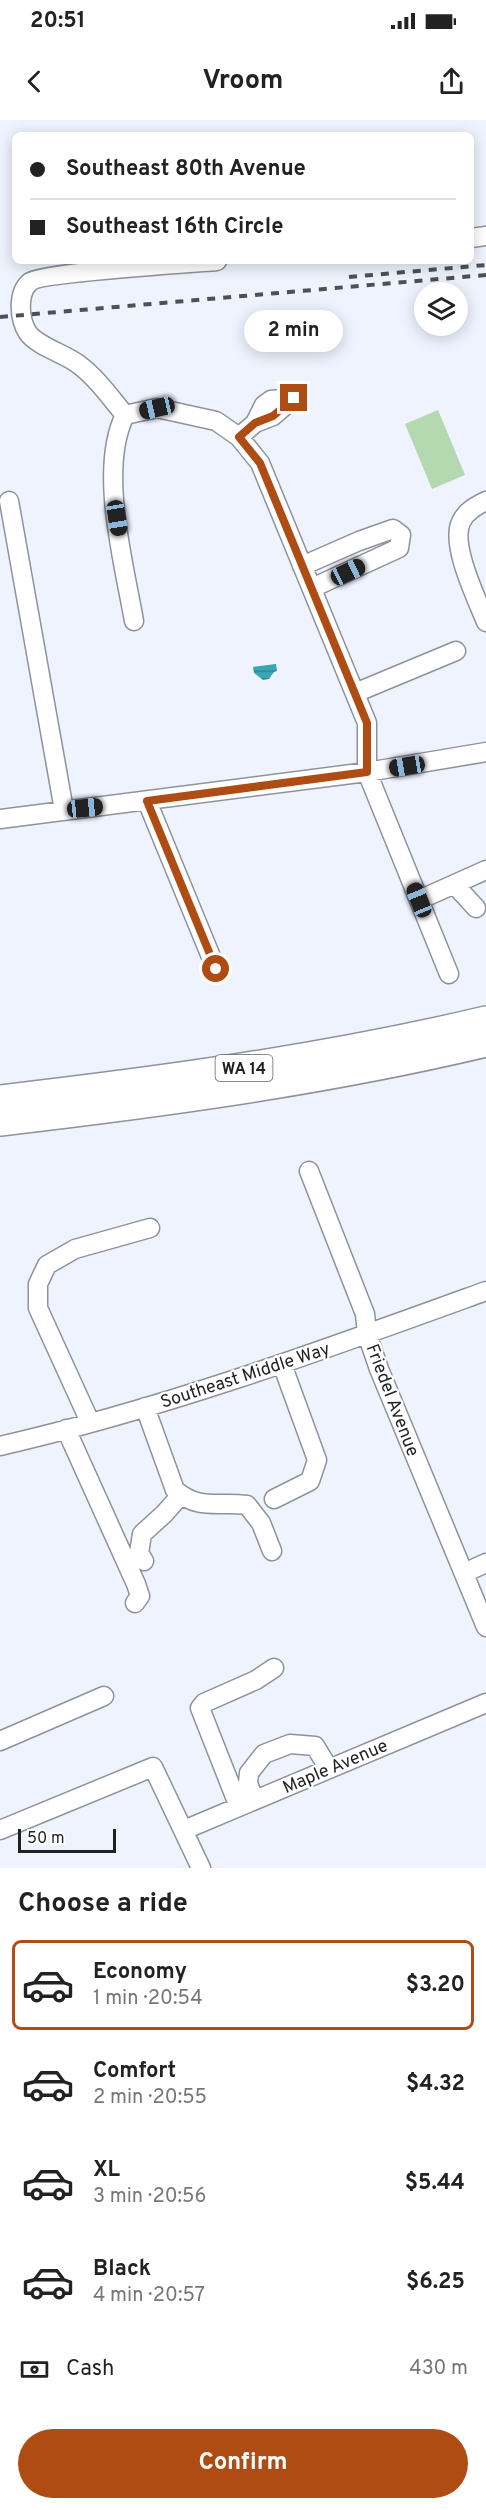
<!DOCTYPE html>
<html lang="en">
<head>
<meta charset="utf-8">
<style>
  :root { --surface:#fff; --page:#f2f2f2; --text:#222; --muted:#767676; --line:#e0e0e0; --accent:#af4c14 }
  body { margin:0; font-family:Overpass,sans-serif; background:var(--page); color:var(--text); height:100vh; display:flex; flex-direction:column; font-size:22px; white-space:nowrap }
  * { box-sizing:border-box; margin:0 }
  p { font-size:20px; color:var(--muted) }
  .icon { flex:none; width:33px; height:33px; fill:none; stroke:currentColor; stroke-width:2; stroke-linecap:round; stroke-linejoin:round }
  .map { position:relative; height:1748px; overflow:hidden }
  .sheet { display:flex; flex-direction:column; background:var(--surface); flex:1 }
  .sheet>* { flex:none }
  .hud { position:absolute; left:12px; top:12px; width:462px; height:132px; border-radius:9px; box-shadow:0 3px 15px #0003; display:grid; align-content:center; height:132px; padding:0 18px; background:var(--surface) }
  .fabs { position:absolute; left:414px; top:162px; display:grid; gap:12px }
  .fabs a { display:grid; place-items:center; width:54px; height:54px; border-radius:50%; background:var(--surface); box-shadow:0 3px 15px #0003; font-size:30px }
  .scale { position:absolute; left:18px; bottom:15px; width:98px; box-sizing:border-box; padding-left:6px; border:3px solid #1f2024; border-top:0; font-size:16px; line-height:21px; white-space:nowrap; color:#1f2024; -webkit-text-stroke:4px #fff; paint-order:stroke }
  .end { position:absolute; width:27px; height:27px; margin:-14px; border:8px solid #af4c14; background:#fff; box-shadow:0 0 0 3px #fff }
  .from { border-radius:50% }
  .bubble { position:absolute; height:42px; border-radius:21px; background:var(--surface); box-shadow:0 3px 15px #0003; font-size:20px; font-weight:700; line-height:42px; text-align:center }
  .car { position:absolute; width:18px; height:36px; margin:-18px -9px; border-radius:8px; box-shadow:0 0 4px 2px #0007; background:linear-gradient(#222 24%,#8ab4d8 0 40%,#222 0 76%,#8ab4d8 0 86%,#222 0) }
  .hud b { display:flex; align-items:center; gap:21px; height:57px; font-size:22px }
  .hud b+b { border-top:2px solid var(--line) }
  .hud i { width:15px; height:15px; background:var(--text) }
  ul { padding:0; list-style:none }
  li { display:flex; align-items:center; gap:18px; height:90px; margin:0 12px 9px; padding:0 6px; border:3px solid transparent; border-radius:9px }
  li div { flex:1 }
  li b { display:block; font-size:22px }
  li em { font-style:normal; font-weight:700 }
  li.on { border-color:var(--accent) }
  li>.icon { width:54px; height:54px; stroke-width:1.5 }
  h2 { padding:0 18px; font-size:27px; line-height:72px }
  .pay { display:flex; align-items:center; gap:15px; height:66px; padding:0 18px; font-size:22px }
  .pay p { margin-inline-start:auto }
  .button { display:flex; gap:12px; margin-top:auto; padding:12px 18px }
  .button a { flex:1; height:69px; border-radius:36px; background:var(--accent); color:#fff; font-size:24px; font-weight:700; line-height:69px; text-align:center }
  .status { display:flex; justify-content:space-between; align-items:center; height:42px; padding:0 30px; background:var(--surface); direction:ltr }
  .status svg { height:16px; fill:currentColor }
  header { display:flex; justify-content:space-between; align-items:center; height:78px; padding:0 18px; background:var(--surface); font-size:27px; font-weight:700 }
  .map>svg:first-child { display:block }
</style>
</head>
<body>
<div class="status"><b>20:51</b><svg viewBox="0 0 49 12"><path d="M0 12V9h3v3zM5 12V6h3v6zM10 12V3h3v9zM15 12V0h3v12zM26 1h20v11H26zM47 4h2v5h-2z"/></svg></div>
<header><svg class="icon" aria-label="back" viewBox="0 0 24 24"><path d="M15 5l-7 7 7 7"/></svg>Vroom<svg class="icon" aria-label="share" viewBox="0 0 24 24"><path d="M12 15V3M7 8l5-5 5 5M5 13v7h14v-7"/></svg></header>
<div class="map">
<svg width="486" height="1748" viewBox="0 0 486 1748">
  <defs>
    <pattern id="water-rules" width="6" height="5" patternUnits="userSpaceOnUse" patternTransform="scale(1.5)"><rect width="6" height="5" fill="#38a6b6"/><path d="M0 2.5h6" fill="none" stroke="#2f8794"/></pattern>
  </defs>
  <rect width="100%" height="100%" fill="#eff3fd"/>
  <path fill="#b4d8b0" d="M438,290L465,355L432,369L405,304Z"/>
  <path fill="url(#water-rules)" d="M276,544L277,551L274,552L269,559L263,560L254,553L253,547Z"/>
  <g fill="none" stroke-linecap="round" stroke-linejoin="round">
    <defs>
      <path id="minor" d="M471,118L486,116
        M125,295C110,277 97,258 78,244C65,234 37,226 28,213C19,199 17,173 30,162C40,153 192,143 217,141
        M239,317L255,303L264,285L271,280L294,278L273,296L255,303
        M9,381L64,690
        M486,381C476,386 466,391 461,402C450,425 477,479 486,502
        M302,446L359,421L393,409L401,415L399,428L312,468
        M134,501C124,443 98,349 125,295L157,288L216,301L239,317L260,343L367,603V652L449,854
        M355,573L456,531
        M147,681L216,849
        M0,699L367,652L486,632
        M455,765L476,788
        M419,780L486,750
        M309,1051L365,1194L367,1214L379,1249L486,1507
        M145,1287L175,1370C199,1391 219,1381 247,1385L261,1403L272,1431
        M90,1302L38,1188V1164L47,1145L75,1129L150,1108
        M66,1309L136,1464L140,1476L135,1483
        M0,1326C166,1288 326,1229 486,1171
        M274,1379L310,1361L317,1340L282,1244
        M144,1441L139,1433L142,1414L164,1394L181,1375
        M464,1453L486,1443
        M0,1621L104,1576
        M254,1680L248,1663L249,1653L264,1634L290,1624L315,1626L329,1649
        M239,1687L200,1588L204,1583L256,1560L274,1548
        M0,1710L153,1647L201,1748
        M184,1710L486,1583"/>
      <path id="highway" d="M0,979C163,960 326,938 486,900
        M0,1002C163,983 326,961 486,923"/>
    </defs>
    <use href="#minor" stroke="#8e929b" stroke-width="21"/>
    <use href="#highway" stroke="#8e929b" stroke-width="30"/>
    <use href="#minor" stroke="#fff" stroke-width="18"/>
    <use href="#highway" stroke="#fff" stroke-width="27"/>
    <path stroke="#4e5055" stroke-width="4" stroke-dasharray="8 8" stroke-linecap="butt" d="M349,157L486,145
      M0,197L486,155"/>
  </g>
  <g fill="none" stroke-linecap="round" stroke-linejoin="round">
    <path stroke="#af4c14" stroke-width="8" d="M216,849L147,681L367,652V603L260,343L239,317L255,303L273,296L294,278"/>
  </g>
  <g text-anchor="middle" stroke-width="4.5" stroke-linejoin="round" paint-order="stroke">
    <rect fill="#fff" stroke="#626366" stroke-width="1.5" x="215.5" y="935" width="57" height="26" rx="4.5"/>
    <g font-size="16" font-weight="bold" fill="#1f2024">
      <text x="244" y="954">WA 14</text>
    </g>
    <g font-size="18" fill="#1f2024" stroke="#fff">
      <text transform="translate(245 1255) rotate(-18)" y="6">Southeast Middle Way</text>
      <text transform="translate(393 1280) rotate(69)" y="6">Friedel Avenue</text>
      <text transform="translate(335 1646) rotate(-23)" y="6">Maple Avenue</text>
    </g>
  </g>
</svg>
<div class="fabs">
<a><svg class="icon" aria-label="layers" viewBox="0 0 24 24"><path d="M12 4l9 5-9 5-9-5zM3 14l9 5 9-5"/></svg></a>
</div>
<div class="scale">50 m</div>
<i class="end from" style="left:216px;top:849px"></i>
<i class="end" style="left:294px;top:278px"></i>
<div class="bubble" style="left:244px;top:190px;width:99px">2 min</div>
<i class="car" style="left:157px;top:288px;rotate:257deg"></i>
<i class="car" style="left:117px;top:398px;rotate:171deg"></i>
<i class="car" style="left:348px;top:452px;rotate:65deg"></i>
<i class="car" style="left:407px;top:646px;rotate:261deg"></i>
<i class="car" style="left:85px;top:688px;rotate:84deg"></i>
<i class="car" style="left:419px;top:780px;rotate:338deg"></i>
<div class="hud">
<b><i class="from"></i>Southeast 80th Avenue</b>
<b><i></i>Southeast 16th Circle</b>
</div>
</div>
<section class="sheet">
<h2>Choose a ride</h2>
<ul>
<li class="on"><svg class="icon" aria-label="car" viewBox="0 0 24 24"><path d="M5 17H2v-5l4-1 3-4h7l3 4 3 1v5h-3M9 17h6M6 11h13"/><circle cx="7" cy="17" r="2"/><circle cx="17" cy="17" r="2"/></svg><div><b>Economy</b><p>1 min · 20:54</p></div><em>$3.20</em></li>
<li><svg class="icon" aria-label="car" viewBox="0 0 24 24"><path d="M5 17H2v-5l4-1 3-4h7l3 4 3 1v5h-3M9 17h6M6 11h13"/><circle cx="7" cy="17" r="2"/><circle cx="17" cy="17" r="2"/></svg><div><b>Comfort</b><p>2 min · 20:55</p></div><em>$4.32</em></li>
<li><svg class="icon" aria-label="car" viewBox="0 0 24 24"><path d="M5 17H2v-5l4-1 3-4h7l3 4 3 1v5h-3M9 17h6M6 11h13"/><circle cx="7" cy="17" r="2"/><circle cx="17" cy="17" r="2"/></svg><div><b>XL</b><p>3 min · 20:56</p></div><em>$5.44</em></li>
<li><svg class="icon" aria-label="car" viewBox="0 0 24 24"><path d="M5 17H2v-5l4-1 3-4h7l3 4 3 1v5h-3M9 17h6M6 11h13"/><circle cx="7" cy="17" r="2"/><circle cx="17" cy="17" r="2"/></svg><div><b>Black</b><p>4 min · 20:57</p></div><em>$6.25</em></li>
</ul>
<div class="pay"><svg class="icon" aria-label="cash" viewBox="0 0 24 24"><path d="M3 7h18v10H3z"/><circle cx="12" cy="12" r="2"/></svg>Cash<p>430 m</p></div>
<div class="button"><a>Confirm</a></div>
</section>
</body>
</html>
